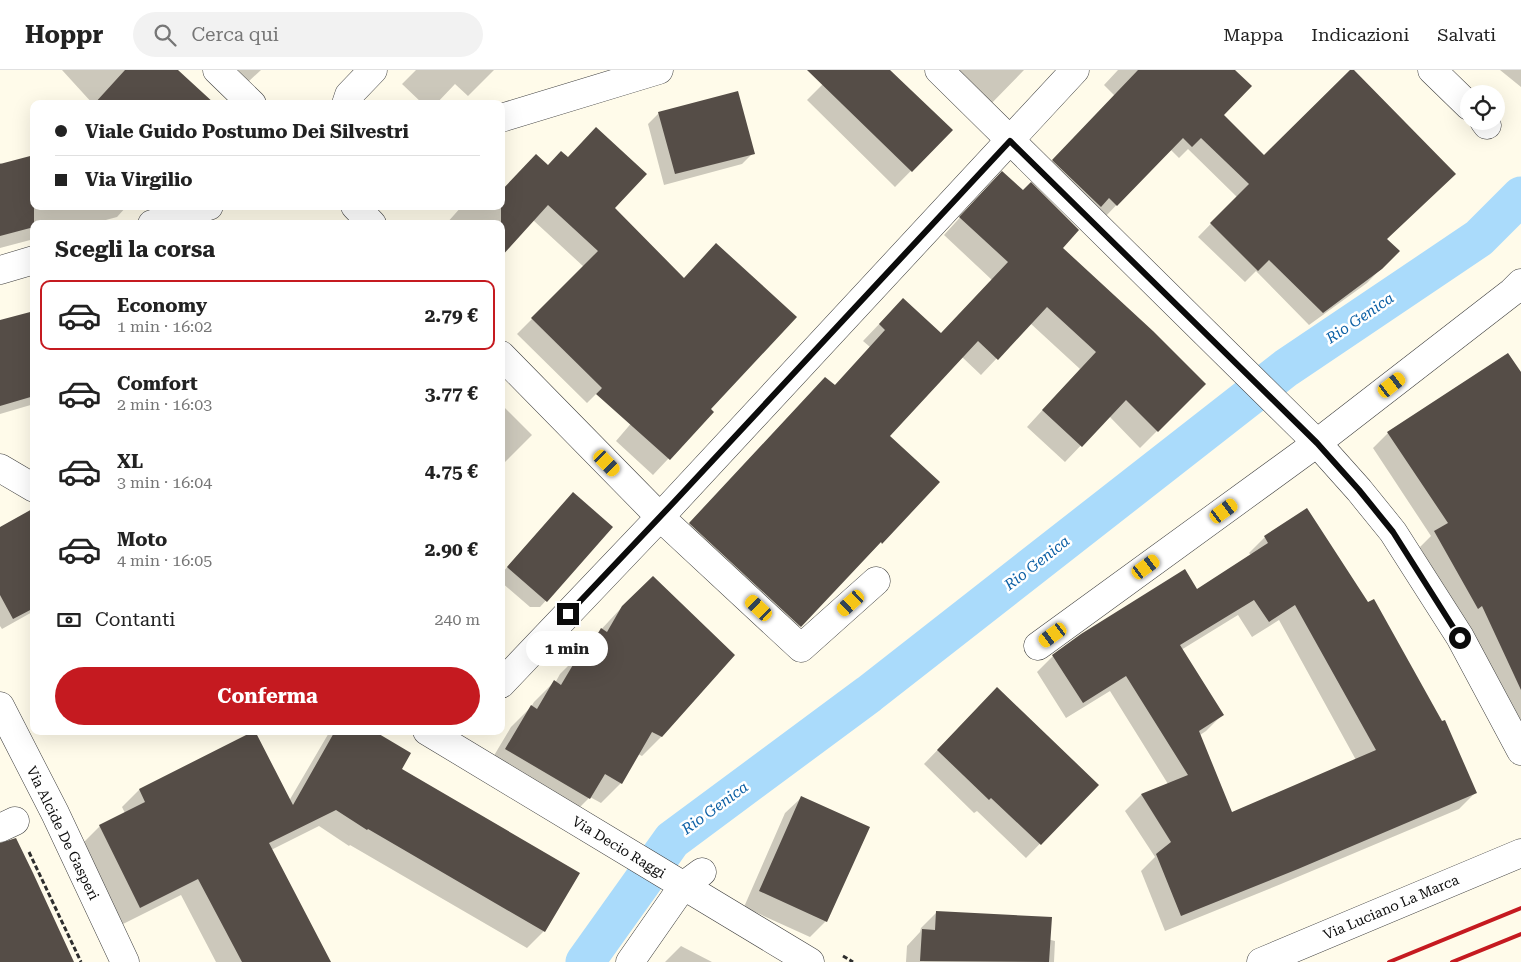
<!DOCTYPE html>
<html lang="it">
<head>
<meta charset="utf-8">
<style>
  :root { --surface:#fff; --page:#f2f2f2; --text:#222; --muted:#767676; --line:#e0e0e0; --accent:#c51a20 }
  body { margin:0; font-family:"Roboto Serif",serif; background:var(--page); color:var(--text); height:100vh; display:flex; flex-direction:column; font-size:19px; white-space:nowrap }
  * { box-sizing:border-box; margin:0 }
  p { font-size:16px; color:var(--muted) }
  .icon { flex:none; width:28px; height:28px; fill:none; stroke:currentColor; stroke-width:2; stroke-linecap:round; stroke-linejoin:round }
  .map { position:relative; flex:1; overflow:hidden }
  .drawer { position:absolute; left:30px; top:150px; width:475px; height:515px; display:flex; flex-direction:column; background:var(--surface); border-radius:10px; box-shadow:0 5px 20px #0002 }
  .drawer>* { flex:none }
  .hud { position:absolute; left:30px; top:30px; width:475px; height:110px; border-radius:10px; box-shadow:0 5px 20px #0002; display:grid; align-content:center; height:110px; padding:0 25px; background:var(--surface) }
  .controls { position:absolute; left:1460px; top:15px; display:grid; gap:10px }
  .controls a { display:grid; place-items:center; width:45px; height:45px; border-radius:50%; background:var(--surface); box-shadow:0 5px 20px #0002; font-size:25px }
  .end { position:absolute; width:22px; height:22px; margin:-11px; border:6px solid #0b0b0b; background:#fff; box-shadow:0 0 0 2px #fff }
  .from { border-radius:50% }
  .bubble { position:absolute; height:35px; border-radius:18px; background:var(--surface); box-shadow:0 5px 20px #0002; font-size:16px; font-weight:700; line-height:35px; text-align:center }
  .car { position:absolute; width:15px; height:30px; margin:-15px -8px; border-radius:6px; box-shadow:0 0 4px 1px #0007; background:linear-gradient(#f5c518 24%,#345 0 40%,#f5c518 0 76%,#345 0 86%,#f5c518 0) }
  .hud b { display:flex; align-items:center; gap:18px; height:48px; font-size:19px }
  .hud b+b { border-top:1px solid var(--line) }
  .hud i { width:12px; height:12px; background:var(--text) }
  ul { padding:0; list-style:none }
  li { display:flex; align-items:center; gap:15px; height:70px; margin:0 10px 8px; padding:0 15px; border:2px solid transparent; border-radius:10px }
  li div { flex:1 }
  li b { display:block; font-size:19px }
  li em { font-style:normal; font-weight:700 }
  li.current { border-color:var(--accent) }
  li>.icon { width:45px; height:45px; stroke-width:1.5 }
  h2 { padding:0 25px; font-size:22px; line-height:60px }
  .pay { display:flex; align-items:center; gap:12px; height:55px; padding:0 25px; font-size:19px }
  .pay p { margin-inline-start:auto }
  .button { display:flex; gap:10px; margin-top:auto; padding:10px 25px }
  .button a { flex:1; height:58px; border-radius:30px; background:var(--accent); color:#fff; font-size:20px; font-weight:700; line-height:58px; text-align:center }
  header { display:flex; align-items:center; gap:30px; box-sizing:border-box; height:70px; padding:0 25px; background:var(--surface); border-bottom:1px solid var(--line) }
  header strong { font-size:24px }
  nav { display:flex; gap:28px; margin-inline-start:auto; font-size:18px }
  .search { width:350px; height:45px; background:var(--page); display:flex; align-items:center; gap:12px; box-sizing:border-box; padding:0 18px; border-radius:28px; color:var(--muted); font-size:19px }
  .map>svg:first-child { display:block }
</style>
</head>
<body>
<header>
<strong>Hoppr</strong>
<div class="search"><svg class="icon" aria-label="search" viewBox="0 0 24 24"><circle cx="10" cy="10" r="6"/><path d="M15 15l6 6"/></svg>Cerca qui</div>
<nav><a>Mappa</a><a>Indicazioni</a><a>Salvati</a></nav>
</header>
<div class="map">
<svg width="1521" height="892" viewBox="0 0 1521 892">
  <rect width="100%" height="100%" fill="#fffbea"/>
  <path fill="#0003" fill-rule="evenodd" d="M62,0H177L213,34H93Z
    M238,0H261L248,12Z
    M416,0H494L468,26L455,14L436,34H423L402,14Z
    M837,0H888L951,60L895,117L807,30Z
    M945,0H1024L986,39Z
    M1118,0H1233L1222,45L1264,86L1353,0L1386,169L1398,181L1367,213L1309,255L1256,201L1245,212L1198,167L1237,127L1188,79L1179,88L1170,79L1104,148L1041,103L1115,26L1104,15Z
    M1500,0H1521V17Z
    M659,43L753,83L742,94L664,115L648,54Z
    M0,93H1L34,136H127L117,147L91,154H34V169L0,178Z
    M547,97L613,138L709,340L712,342L653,405L616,371L634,350L601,319L587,333L517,264L584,197L533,150L501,154H446L462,136H501Z
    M986,119L1062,178L1204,314L1140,378L1109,346L1065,392L1027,357L1080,299L1030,253L981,305L962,287L888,366L938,413L784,572L674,470L809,325L834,316L870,277L863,271L903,229L941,264L992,210L944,165Z
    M34,242V334L0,344V251Z
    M1521,304V668L1466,551L1462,553L1420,477L1431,466L1373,378L1388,363Z
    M501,334L532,365L501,396Z
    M573,423L551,525L540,537H530L501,512V504Z
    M0,458L34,460V541L2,559L0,556Z
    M1265,467L1475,723L1459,739L1281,814L1165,861L1141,801L1155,787L1125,741L1141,725L1168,714L1110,621L1066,648L1037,602L1053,586L1197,520L1251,485L1249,483ZM1238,545L1252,567L1279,550L1356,690L1231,744L1200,665L1206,661L1222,645L1181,580Z
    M623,536L662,666L642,686L638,684L621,713L601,733L590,727L569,748L486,699L511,657L531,637L534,632L554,612L555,613L560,604L578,586L582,580Z
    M983,633L1097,715L1026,788L977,741L974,743L924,694Z
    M330,661H371L400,699L578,803L544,861L527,878L350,775L349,776L319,756L271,780L330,892H216L181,825L123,854L83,773L100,756L125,743L122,737L139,720L255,662L289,731Z
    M801,728L826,851L810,867L744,837L785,743Z
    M937,842L1055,871L1054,892H906L907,876L920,862L921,858Z
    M681,876L712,892H665Z"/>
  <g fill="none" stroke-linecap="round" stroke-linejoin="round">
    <path stroke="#aadbfb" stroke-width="39" d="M585,892L672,770L869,624L1286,298L1479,168L1521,126"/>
  </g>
  <path fill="#554d47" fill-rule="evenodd" d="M125,0H178L215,34H94Z
    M807,0H890L953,60L912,102Z
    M1138,0H1235L1252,16L1224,45L1264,85L1350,0H1354L1456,104L1387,169L1400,181L1382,199L1323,243L1269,190L1258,201L1210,153L1249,114L1201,68L1192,77L1183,68L1117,136L1109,128L1101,137L1052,90Z
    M738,21L755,84L675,104L658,42Z
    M596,57L647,104L615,138L684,208L716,173L797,247L711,339L714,342L670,390L596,324L602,318L531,248L598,181L548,135L501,187V121L536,84L548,95L561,81L568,87Z
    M34,85V157L0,166V94Z
    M1002,101L1023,120L1031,112L1079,160L1063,178L1153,261L1206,314L1158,362L1126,330L1082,377L1042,340L1096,282L1047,237L998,290L978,271L890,366L940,412L882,474L881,472L801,557L689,453L825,307L835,315L885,260L879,254L903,228L941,263L1008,192L959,147Z
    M34,241V326L0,336V250Z
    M1508,283L1521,302V620L1482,536L1478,539L1434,461L1448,453L1387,362Z
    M573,422L613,457L547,532L507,497Z
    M34,438V538L13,549L0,525V457Z
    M1307,438L1368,532L1374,529L1442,651L1445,650L1477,723L1298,799L1181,846L1156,784L1171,772L1141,724L1188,705L1126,606L1083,633L1052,585L1081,564L1185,499L1197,519L1268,473L1264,466ZM1254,530L1269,552L1295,535L1376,680L1232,742L1199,661L1224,645L1180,575Z
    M653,506L735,585L662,667L652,662L622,714L605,704L590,729L505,679L531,635L537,639L554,610L561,615L580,583L585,586L601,558L607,562L622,536Z
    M997,617L1099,715L1041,775L991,728L989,730L937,680Z
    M254,661H255L293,735L335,661H374L411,683L402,699L580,803L545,862L368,759L367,760L336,740L269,773L331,892H242L198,809L140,838L99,755L145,732L139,719Z
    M801,726L870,757L827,852L759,821Z
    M16,768L33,803L74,892H0V773Z
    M936,841L1052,847L1049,892L920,891L922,859L935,860Z"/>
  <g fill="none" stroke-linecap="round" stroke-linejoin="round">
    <defs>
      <path id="minor" d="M217,0L252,34
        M939,0L1317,373L1359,420L1393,462L1460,567L1521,681
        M1432,0L1469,36
        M346,34L349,25L373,0
        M501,48L659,0
        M1484,51L1487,55
        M355,136L372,154
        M152,154L209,136
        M0,200L34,190
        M501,285L660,447L801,578L876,511
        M0,398L34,418
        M1038,576L1317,373L1512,222L1521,213
        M501,614L660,447L1075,0
        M0,636L55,743L125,892
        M427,661L810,892
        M0,758L15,751
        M630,892L683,816L702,802
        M1261,892L1521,783"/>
    </defs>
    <use href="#minor" stroke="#3e3e3e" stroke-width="29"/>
    <path stroke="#2d2d2d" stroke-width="3" stroke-dasharray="5 2.5" stroke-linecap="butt" d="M29,782L81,892
      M843,886L853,892"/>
    <use href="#minor" stroke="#fff" stroke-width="28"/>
    <path stroke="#c51a20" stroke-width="4" d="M1389,892L1521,838
      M1452,892L1521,864"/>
  </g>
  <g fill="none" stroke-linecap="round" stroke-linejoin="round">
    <path stroke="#0b0b0b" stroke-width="6" d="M568,544L674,432L1010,71L1317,373L1359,420L1393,462L1460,568"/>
  </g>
  <g text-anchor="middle" stroke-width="5" stroke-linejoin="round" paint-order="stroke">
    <g font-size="14" fill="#0b0b0b" stroke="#fff">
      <text transform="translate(63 763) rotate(64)" y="5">Via Alcide De Gasperi</text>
      <text transform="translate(619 777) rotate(31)" y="5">Via Decio Raggi</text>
      <text transform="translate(1391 837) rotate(-23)" y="5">Via Luciano La Marca</text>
    </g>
    <g font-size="15" font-style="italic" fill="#0d60a5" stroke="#fff">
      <text transform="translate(1360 248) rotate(-34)" y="5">Rio Genica</text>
      <text transform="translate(1037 493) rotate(-38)" y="5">Rio Genica</text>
      <text transform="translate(715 738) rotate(-36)" y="5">Rio Genica</text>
    </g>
  </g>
</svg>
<div class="controls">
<a><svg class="icon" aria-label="locate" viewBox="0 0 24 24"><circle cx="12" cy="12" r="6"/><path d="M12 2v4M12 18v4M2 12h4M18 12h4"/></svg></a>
</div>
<i class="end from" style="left:1460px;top:568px"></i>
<i class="end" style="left:568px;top:544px"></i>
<div class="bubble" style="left:526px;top:561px;width:82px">1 min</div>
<i class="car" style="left:1392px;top:315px;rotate:52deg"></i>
<i class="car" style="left:607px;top:393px;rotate:136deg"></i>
<i class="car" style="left:1224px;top:441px;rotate:54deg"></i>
<i class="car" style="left:1146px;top:497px;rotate:54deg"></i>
<i class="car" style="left:851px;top:533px;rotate:228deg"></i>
<i class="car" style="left:759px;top:538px;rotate:313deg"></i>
<i class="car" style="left:1053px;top:565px;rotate:234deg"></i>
<div class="hud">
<b><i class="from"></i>Viale Guido Postumo Dei Silvestri</b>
<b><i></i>Via Virgilio</b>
</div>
<section class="drawer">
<h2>Scegli la corsa</h2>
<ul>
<li class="current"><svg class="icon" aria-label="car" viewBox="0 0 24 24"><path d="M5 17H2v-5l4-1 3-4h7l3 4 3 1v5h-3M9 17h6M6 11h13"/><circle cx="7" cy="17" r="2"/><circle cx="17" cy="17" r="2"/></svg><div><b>Economy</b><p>1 min · 16:02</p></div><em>2.79 €</em></li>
<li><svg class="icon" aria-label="car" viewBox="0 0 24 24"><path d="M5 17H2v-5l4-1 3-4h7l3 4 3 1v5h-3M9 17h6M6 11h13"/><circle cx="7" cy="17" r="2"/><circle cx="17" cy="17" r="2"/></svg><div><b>Comfort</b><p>2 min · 16:03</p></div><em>3.77 €</em></li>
<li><svg class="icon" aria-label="car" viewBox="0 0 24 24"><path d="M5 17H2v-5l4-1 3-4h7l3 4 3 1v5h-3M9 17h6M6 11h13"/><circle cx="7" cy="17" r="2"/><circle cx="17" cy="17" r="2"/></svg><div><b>XL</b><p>3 min · 16:04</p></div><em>4.75 €</em></li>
<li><svg class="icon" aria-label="car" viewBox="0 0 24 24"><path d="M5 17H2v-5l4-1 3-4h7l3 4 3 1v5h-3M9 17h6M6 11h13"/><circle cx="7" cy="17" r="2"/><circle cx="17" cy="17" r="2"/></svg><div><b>Moto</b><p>4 min · 16:05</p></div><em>2.90 €</em></li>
</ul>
<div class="pay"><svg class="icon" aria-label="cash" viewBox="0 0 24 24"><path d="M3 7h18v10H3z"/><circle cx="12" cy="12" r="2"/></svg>Contanti<p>240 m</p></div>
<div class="button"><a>Conferma</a></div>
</section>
</div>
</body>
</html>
